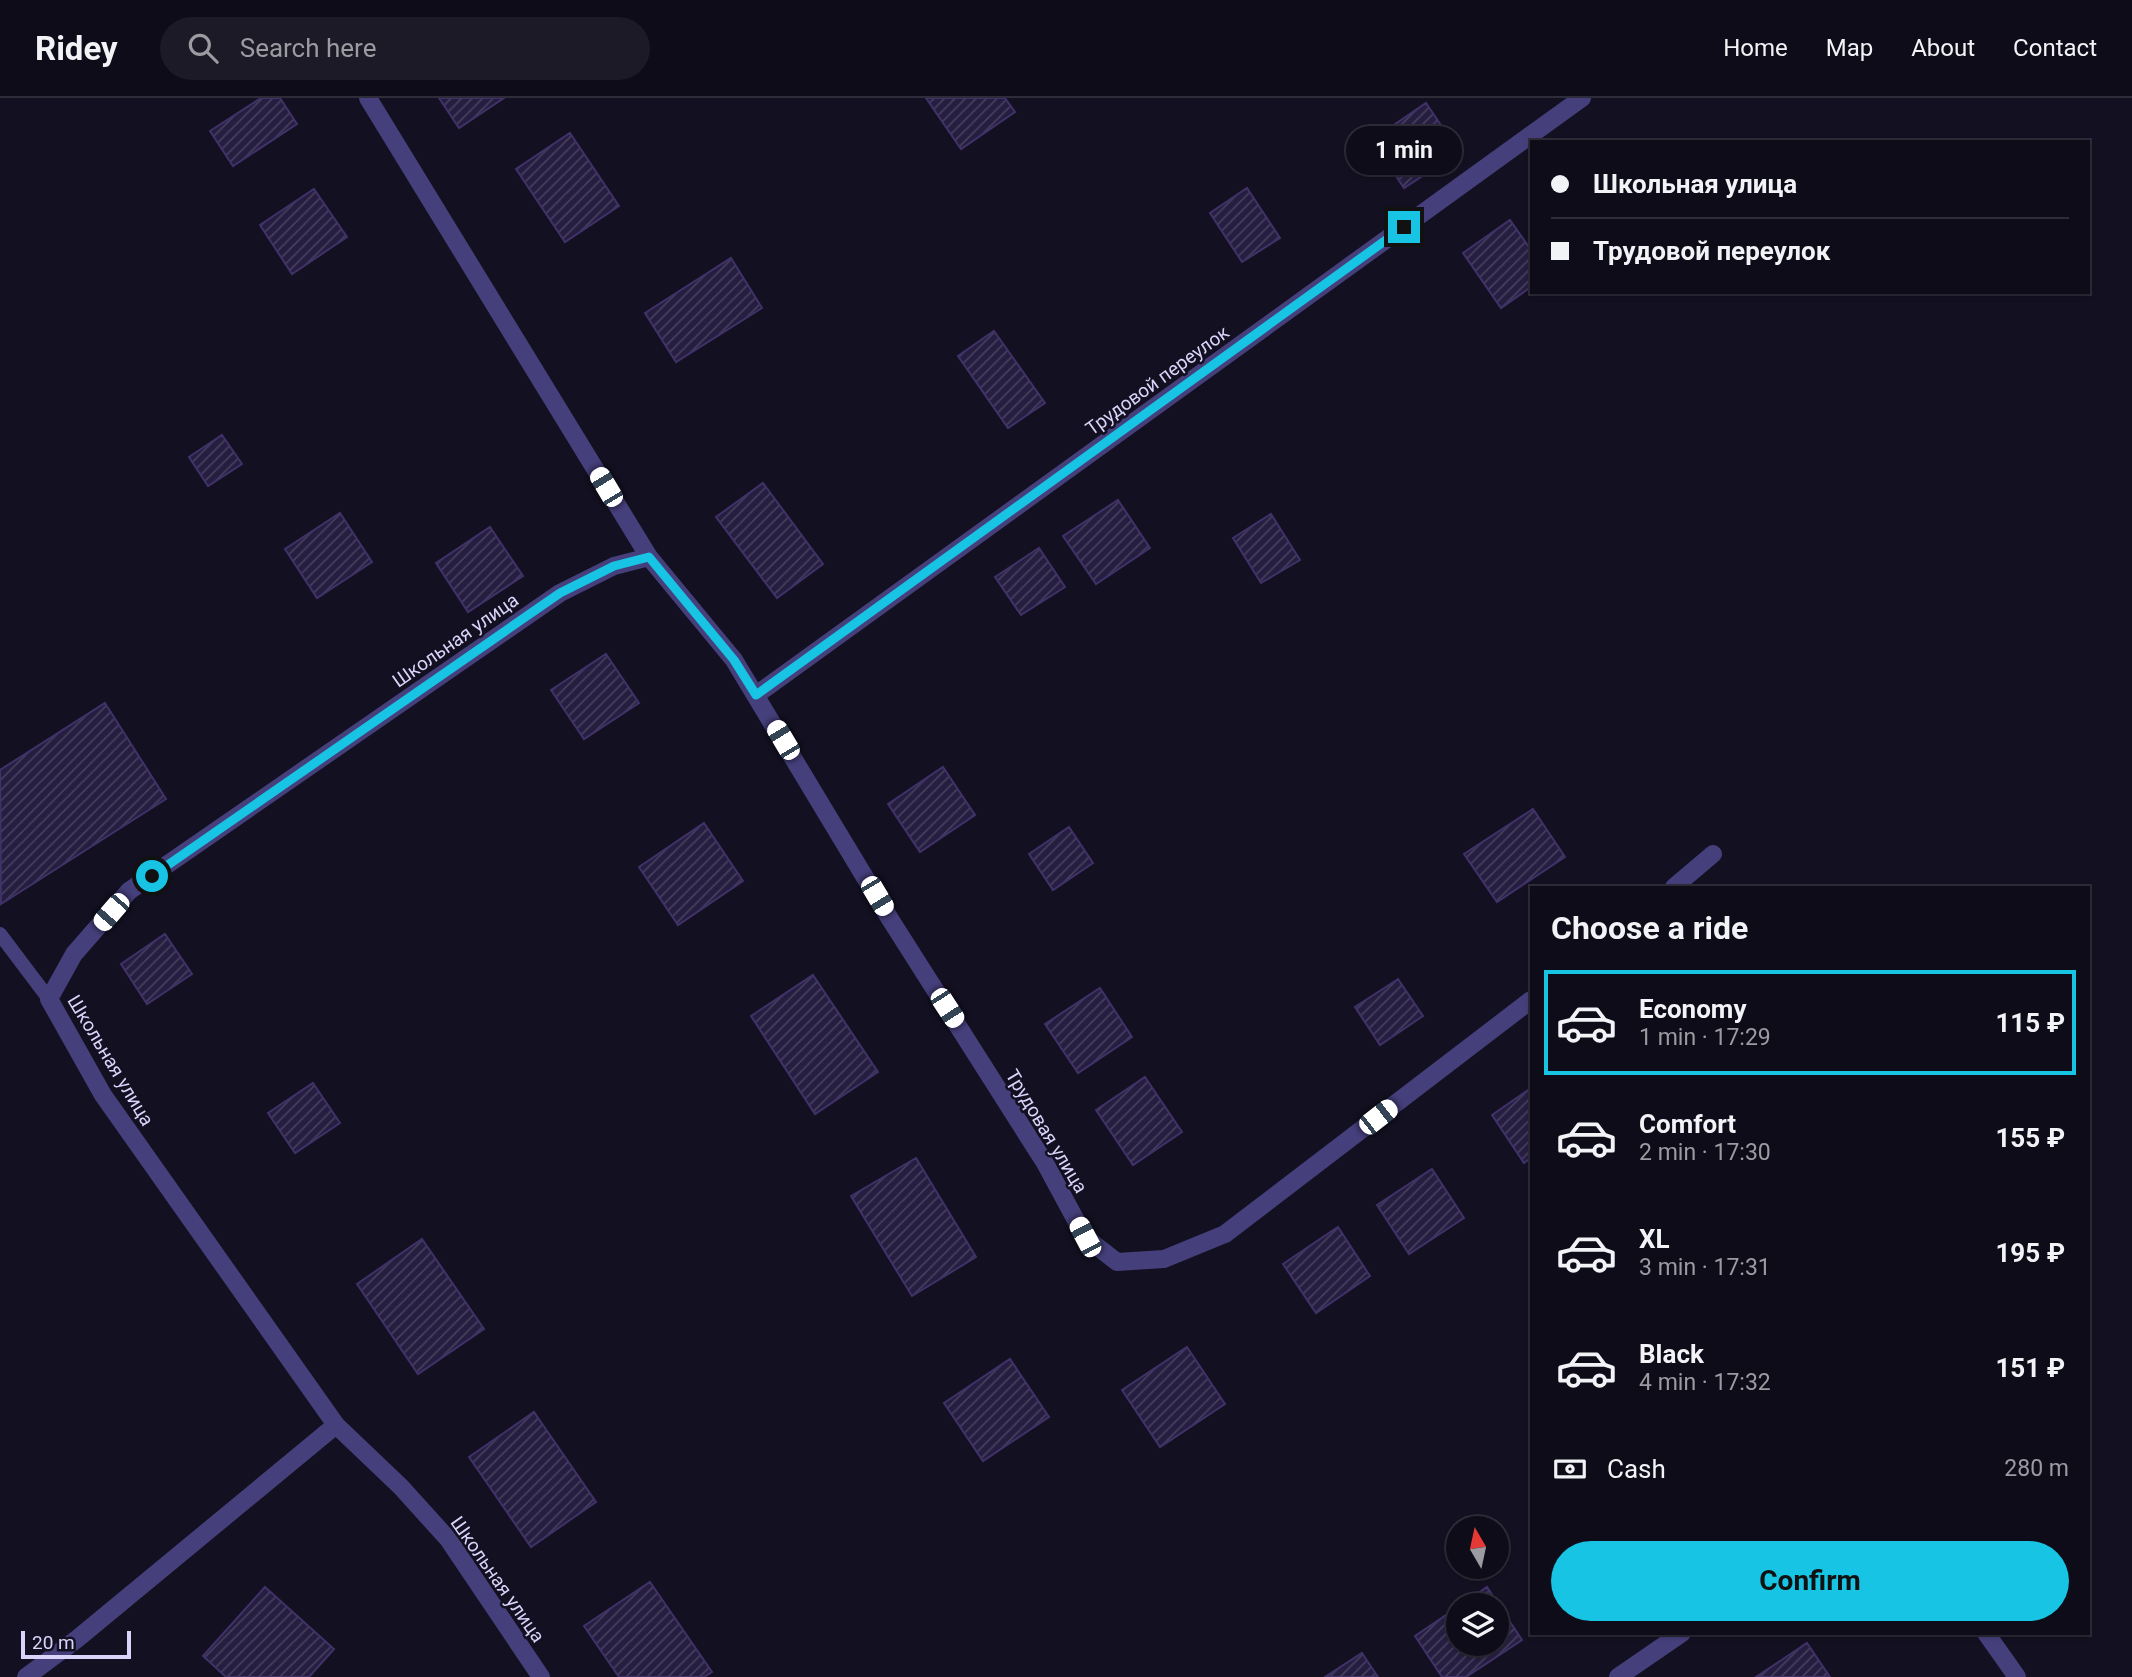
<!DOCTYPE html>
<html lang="en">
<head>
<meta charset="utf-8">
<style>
  :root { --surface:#0e0c19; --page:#1c1a26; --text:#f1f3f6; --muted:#9b9ba2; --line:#2e2c38; --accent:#17c4e3 }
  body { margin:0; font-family:Roboto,sans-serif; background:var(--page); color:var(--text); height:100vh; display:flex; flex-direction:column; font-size:26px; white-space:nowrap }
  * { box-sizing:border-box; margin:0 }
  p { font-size:23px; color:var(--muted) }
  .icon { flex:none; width:38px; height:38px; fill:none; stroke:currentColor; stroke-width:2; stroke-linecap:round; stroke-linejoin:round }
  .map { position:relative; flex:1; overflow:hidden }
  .side { position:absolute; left:1530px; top:788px; width:560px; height:749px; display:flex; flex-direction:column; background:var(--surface); border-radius:0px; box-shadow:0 2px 5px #0004,0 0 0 2px var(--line) }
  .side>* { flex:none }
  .guide { position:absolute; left:1530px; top:42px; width:560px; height:154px; border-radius:0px; box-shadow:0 2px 5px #0004,0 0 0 2px var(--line); display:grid; align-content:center; height:154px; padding:0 21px; background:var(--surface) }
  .needle { width:46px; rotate:351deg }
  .tools { position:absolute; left:1446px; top:1418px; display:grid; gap:14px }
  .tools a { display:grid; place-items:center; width:63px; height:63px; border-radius:50%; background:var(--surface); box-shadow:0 2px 5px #0004,0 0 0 2px var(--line); font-size:35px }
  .scale { position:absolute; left:21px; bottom:18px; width:110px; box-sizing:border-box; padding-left:7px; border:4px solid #dad4fb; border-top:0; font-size:19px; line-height:24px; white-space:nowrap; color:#dad4fb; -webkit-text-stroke:5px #131021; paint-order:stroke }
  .end { position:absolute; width:32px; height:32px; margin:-16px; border:9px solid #17c4e3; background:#111; box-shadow:0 0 0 4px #111 }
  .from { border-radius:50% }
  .bubble { position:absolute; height:49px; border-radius:24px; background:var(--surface); box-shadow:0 2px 5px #0004,0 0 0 2px var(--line); font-size:23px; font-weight:700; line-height:49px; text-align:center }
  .car { position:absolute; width:21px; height:42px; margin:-21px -10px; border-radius:9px; box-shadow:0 0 5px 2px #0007; background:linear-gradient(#fff 24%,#345 0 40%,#fff 0 76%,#345 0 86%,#fff 0) }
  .guide b { display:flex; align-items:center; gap:24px; height:66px; font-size:26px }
  .guide b+b { border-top:2px solid var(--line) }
  .guide i { width:18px; height:18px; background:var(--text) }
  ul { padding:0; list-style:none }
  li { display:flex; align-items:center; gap:21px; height:105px; margin:0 14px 10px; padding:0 7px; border:4px solid transparent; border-radius:0px }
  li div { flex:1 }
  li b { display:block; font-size:26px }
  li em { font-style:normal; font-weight:700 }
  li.selected { border-color:var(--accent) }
  li>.icon { width:63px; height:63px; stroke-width:1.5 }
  h2 { padding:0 21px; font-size:32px; line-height:84px }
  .pay { display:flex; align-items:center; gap:18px; height:77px; padding:0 21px; font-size:26px }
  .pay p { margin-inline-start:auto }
  .button { display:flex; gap:14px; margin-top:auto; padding:14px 21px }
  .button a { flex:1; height:80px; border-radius:42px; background:var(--accent); color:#111; font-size:28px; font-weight:700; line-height:80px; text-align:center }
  header { display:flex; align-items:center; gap:42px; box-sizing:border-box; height:98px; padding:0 35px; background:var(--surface); border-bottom:2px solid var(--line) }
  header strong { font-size:33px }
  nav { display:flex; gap:38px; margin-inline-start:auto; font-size:24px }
  .search { width:490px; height:63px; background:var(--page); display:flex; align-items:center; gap:18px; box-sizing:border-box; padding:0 24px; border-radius:38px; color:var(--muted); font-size:26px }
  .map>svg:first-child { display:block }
</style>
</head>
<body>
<header>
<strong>Ridey</strong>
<div class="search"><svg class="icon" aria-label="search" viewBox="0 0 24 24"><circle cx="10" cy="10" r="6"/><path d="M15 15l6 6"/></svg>Search here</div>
<nav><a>Home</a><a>Map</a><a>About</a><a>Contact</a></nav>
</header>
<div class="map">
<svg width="2132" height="1579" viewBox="0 0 2132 1579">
  <defs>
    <pattern id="building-hatch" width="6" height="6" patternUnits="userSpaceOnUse" patternTransform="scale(1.75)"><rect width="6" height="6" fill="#261e40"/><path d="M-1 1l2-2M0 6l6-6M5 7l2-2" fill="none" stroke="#453e5c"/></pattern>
  </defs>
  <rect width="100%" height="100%" fill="#131021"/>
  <path fill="url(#building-hatch)" stroke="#403269" stroke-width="2" d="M261,0H280L297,26L233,68L210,33Z
    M439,0H504L459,30Z
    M926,0H1005L1015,14L961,51Z
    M1426,5L1459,54L1404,90L1372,42Z
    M570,35L619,108L565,144L516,71Z
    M1247,90L1280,140L1242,164L1210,115Z
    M314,91L347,139L292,176L260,127Z
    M1510,122L1531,152V189L1501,210L1463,155Z
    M731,160L762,210L676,264L645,215Z
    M994,233L1045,305L1008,330L958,258Z
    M222,337L242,366L208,388L189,359Z
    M763,385L823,466L777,500L716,419Z
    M1118,402L1150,450L1096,486L1063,438Z
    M340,415L372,464L317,500L285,451Z
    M1271,416L1300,462L1261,485L1233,440Z
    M490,429L523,478L468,514L436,465Z
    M1039,450L1065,489L1021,517L995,479Z
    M606,556L639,605L584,641L551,592Z
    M105,605L166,701L1,806L0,672Z
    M943,669L975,717L920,754L888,706Z
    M1533,711L1565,759L1497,804L1464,756Z
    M704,725L743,783L678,827L639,769Z
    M1069,729L1093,765L1053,792L1029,756Z
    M165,836L192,876L147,906L121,866Z
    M813,877L878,974L815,1016L751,918Z
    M1398,881L1423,918L1380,947L1355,909Z
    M1100,890L1132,939L1078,975L1045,926Z
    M1145,979L1182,1034L1133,1067L1096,1012Z
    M313,985L340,1025L295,1055L268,1015Z
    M1531,990V1060L1524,1065L1492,1017Z
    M916,1060L976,1159L912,1198L851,1098Z
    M1432,1071L1464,1120L1409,1156L1377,1107Z
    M1338,1129L1370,1178L1316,1215L1283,1166Z
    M422,1141L484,1231L418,1276L357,1186Z
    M1187,1249L1225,1306L1160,1349L1122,1292Z
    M1010,1261L1049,1319L983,1363L944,1305Z
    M534,1314L596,1404L531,1449L469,1359Z
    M650,1484L712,1574L704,1579H619L584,1528Z
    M265,1489L334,1551L309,1579H226L203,1558Z
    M1487,1489L1522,1542L1466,1579H1442L1415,1538L1458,1509V1545H1496V1507H1461Z
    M1807,1545L1830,1579H1756Z
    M1362,1555L1378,1579H1325Z"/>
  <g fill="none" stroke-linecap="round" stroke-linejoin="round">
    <path stroke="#453f7b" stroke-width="14" d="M0,836L49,901"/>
    <path stroke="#453f7b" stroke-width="18" d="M368,0L649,459L734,562L890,821L1045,1065L1085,1139L1117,1164L1164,1161L1225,1136L1531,902
      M756,597L1582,0
      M1674,789L1713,756
      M1986,1535L2017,1579
      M26,1579L77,1541L336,1327
      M541,1579L448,1441L401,1389L336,1327L103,997L49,901L74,856L129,793L560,495L614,468L649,459
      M1618,1579L1682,1535"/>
  </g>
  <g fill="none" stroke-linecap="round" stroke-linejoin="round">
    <path stroke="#17c4e3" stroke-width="9" d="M152,778L560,495L614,468L649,459L734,562L756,597L1404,129"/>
  </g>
  <g text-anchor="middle" stroke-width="5" stroke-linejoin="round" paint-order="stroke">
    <g font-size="19" fill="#dad4fb" stroke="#131021">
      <text transform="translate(1157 282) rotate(-36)" y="7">Трудовой переулок</text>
      <text transform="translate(455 542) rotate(-35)" y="7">Школьная улица</text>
      <text transform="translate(111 962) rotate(59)" y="7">Школьная улица</text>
      <text transform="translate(1047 1033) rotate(59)" y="7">Трудовая улица</text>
      <text transform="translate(498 1481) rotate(55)" y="7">Школьная улица</text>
    </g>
  </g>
</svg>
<div class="tools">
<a><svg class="needle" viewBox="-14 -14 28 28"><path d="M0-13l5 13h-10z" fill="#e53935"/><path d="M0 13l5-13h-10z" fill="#9b9ba2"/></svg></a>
<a><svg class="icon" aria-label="layers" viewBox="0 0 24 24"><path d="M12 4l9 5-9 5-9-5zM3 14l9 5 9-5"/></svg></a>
</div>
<div class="scale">20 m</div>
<i class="end from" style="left:152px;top:778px"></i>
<i class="end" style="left:1404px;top:129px"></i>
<div class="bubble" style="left:1346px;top:28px;width:116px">1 min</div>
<i class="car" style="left:606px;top:389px;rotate:329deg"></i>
<i class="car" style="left:783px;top:642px;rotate:329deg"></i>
<i class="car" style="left:877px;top:798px;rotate:149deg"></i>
<i class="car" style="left:111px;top:814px;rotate:221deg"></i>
<i class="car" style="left:947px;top:910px;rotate:147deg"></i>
<i class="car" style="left:1378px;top:1019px;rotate:52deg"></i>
<i class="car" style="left:1085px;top:1139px;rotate:332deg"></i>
<div class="guide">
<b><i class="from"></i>Школьная улица</b>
<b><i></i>Трудовой переулок</b>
</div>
<section class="side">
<h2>Choose a ride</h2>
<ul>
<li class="selected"><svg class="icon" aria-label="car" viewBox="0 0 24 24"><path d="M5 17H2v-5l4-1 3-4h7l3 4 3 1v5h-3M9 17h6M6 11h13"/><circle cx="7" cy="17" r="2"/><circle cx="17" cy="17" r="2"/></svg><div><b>Economy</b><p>1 min · 17:29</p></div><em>115 ₽</em></li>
<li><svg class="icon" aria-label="car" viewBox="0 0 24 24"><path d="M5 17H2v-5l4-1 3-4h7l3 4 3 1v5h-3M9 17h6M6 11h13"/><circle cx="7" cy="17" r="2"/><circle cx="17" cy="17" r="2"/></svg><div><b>Comfort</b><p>2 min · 17:30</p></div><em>155 ₽</em></li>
<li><svg class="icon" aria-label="car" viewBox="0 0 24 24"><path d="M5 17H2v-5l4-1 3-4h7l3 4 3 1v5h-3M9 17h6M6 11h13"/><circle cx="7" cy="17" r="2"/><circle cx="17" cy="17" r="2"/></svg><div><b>XL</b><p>3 min · 17:31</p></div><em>195 ₽</em></li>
<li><svg class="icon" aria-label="car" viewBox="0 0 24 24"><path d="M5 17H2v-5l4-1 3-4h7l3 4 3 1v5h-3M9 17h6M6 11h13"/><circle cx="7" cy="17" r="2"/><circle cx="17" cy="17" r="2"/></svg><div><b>Black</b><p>4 min · 17:32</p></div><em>151 ₽</em></li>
</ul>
<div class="pay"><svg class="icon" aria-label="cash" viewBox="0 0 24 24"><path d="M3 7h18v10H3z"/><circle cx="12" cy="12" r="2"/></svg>Cash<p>280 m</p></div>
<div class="button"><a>Confirm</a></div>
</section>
</div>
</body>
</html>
